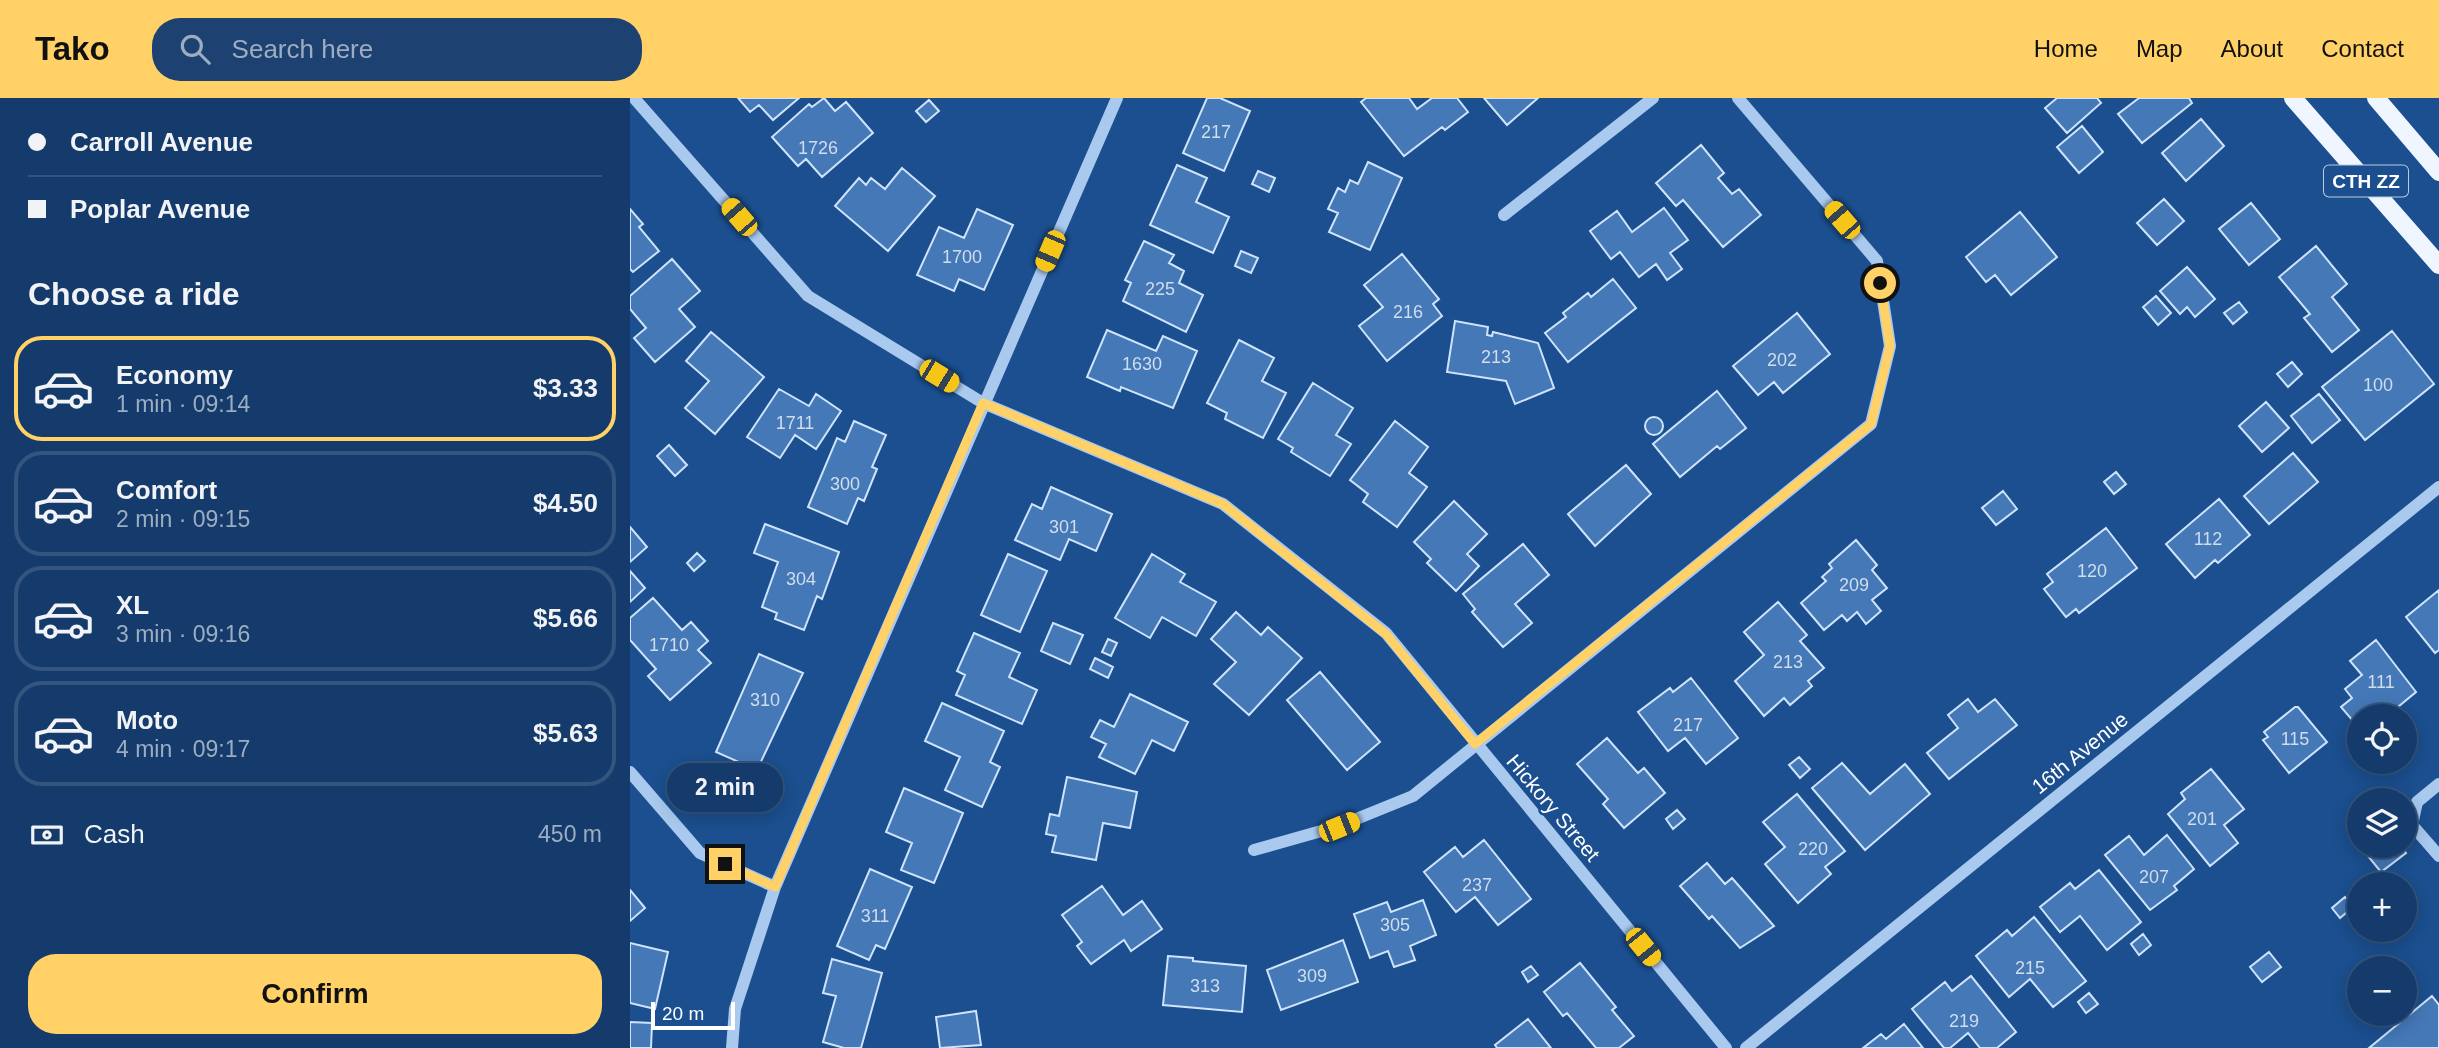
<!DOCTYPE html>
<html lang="en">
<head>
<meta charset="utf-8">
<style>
  :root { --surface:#143b6b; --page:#1d4271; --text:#f1f3f6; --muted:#9dadc1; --line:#33557e; --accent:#ffd166 }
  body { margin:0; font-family:Arial,sans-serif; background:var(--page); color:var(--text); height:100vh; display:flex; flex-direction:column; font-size:26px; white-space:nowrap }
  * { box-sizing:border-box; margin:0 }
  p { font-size:23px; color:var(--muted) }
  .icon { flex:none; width:38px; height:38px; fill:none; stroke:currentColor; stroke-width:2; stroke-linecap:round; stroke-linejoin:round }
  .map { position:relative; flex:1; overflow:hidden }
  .drawer { display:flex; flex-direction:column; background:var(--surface); width:630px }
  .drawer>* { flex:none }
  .top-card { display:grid; align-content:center; height:154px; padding:0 28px; background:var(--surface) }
  .buttons { position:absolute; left:1717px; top:606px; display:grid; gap:14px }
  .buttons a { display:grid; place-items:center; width:70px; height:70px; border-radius:50%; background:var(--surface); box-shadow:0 4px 18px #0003,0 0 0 2px var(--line); font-size:35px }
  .scale { position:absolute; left:21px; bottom:18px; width:84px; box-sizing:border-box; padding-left:7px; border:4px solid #fff; border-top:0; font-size:19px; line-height:24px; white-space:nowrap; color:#fff; -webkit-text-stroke:5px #1b4f8f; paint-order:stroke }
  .end { position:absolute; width:32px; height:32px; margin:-16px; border:9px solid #ffd166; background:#111; box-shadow:0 0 0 4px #111 }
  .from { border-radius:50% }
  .bubble { position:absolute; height:49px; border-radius:24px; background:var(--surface); box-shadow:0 4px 18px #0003,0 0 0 2px var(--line); font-size:23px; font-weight:600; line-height:49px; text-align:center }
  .car { position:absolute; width:21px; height:42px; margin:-21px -10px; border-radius:9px; box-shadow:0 0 5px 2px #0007; background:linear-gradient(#f5c518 24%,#345 0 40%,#f5c518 0 76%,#345 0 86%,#f5c518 0) }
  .top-card b { display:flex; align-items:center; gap:24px; height:66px; font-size:26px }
  .top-card b+b { border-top:2px solid var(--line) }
  .top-card i { width:18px; height:18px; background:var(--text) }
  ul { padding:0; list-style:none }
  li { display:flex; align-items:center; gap:21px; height:105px; margin:0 14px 10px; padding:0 14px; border:4px solid var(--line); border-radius:28px }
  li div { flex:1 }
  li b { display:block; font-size:26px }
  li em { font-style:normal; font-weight:600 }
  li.current { border-color:var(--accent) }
  li>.icon { width:63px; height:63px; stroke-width:1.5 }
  h2 { padding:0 28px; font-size:32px; line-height:84px }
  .pay { display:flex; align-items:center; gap:18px; height:77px; padding:0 28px; font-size:26px }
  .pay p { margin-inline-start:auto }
  .action { display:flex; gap:14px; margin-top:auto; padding:14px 28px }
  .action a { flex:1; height:80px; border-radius:28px; background:var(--accent); color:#111; font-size:28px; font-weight:600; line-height:80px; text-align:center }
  header { display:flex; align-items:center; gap:42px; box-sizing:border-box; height:98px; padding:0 35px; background:var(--accent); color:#111 }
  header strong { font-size:33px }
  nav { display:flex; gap:38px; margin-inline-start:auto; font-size:24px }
  .search { width:490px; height:63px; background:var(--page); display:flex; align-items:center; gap:18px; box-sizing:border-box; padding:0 24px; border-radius:28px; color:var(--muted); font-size:26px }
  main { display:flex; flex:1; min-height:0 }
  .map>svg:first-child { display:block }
</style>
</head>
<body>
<header>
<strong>Tako</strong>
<div class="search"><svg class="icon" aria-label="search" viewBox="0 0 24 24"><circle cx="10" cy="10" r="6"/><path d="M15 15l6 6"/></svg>Search here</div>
<nav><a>Home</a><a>Map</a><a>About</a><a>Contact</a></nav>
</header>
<main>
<section class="drawer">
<div class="top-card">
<b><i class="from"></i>Carroll Avenue</b>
<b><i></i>Poplar Avenue</b>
</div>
<h2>Choose a ride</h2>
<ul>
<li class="current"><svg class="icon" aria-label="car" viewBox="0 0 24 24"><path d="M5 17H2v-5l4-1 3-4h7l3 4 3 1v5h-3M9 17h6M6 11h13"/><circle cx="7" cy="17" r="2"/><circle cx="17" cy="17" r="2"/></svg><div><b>Economy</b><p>1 min · 09:14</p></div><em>$3.33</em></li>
<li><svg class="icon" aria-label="car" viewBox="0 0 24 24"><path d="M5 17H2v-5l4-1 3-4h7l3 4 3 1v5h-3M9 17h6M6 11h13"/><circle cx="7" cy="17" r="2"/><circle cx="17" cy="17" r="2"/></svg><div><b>Comfort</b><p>2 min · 09:15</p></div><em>$4.50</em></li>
<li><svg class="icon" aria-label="car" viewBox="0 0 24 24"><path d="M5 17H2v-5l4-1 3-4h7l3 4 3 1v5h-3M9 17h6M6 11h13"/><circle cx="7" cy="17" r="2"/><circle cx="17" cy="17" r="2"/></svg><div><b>XL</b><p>3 min · 09:16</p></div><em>$5.66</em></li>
<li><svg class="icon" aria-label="car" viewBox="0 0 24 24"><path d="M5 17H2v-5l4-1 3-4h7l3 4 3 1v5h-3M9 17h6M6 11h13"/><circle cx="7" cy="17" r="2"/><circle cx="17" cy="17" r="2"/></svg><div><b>Moto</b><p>4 min · 09:17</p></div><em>$5.63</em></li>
</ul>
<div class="pay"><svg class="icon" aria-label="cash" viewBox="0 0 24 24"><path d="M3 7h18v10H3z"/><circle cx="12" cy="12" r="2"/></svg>Cash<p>450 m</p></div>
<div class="action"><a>Confirm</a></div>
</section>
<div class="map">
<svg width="1809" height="950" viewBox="0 0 1809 950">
  <rect width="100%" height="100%" fill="#1b4f8f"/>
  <path fill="#4478b7" stroke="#cfe3fa" stroke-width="2" d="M108,0H169L143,22L129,7L120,14Z
    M194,0L205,13L216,4L243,35L192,79L176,61L168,68L142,39L179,6L182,9Z
    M577,0H590L620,13L594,73L553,55Z
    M736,0H779L787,11L802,0H827L838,14L815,32L812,29L774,58L731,4Z
    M854,0H908L877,27Z
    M1427,0H1467L1471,5L1437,35L1415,10Z
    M1509,0H1559L1562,5L1512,45L1488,16Z
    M299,2L309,13L296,24L286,13Z
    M1571,21L1594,48L1556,83L1532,55Z
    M1452,28L1473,54L1449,75L1427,49Z
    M1071,47L1094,75L1088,80L1102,96L1109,91L1131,117L1093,149L1053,102L1046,108L1026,85Z
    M738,64L772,80L740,152L699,134L708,115L698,111L708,90L715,94L720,82L728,86Z
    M547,67L577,80L566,104L599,119L583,155L520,127Z
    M272,70L305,98L258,153L205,108L229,80L236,87L241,80L255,91Z
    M628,73L645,80L639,94L622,86Z
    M1534,101L1554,123L1527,147L1507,125Z
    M1621,105L1650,141L1619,167L1589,131Z
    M1034,110L1058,142L1040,155L1052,171L1037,182L1026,166L1009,179L990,154L981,161L960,133L987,113L1002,134Z
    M0,111L13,126L9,129L29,153L3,174L0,171Z
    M347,111L383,127L354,192L329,181L324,193L287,177L309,129L334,140Z
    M1390,114L1427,159L1381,197L1365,177L1356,184L1336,159Z
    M514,143L544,157L539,165L554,173L549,185L573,197L556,234L493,203L501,185L495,182Z
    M1686,148L1717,186L1702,199L1729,232L1702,254L1674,220L1680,216L1649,179Z
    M611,153L628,160L621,175L605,168Z
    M772,156L809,201L803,206L812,218L757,263L729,228L753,209L734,187Z
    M42,161L70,193L49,211L65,229L25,264L4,240L16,230L0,211V198Z
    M1557,169L1585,201L1565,219L1557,209L1550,216L1530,193Z
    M983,181L1006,210L938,264L915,235L936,219L933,215L958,195L961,199Z
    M1526,198L1541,215L1528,227L1513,209Z
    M1609,204L1617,214L1603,226L1594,215Z
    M1167,215L1200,256L1153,295L1144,284L1128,297L1103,268Z
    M825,223L858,229L857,237L862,238L863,234L908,245L924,290L885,306L876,283L817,274Z
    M477,232L526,253L533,238L567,253L543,310L491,289L490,293L457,279Z
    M1762,233L1804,286L1735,342L1692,289Z
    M81,234L134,279L85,336L55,310L79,283L56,263Z
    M609,242L644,260L632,283L656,295L633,340L595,321L597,315L577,305Z
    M1662,264L1672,276L1658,289L1647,276Z
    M683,285L723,310L706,337L721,346L700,378L661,354L663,350L648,341Z
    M149,291L179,308L186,296L211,313L186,351L165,337L150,360L117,339Z
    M1087,293L1116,330L1090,351L1087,348L1050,379L1023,346Z
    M1689,296L1710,322L1682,345L1661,318Z
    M1636,304L1659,330L1632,354L1609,328Z
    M1015 328a9 9 0 1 1 18 0a9 9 0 1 1-18 0Z
    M224,323L256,337L242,369L247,371L234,403L228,400L217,426L178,409L207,340L215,344Z
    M765,323L798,349L779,375L797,389L767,429L733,404L738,396L720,382Z
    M39,347L57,367L45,378L27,358Z
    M1663,355L1688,384L1639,426L1614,398Z
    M996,367L1021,396L965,448L938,416Z
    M1486,374L1496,386L1484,396L1474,384Z
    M421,389L482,416L466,453L439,441L430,462L385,442L402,406L412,411Z
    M1373,393L1387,411L1366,427L1352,410Z
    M1589,401L1620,437L1588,465L1585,462L1565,480L1536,446Z
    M824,403L857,436L837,456L849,468L826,493L797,465L801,461L784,444Z
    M135,426L209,454L192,501L187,498L174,532L145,521L147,515L132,509L148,464L124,455Z
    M0,429L17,449L0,464Z
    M1476,430L1507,470L1449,515L1446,511L1436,519L1414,491L1423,484L1417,476Z
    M1226,442L1247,467L1242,472L1257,490L1242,502L1251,513L1236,526L1227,514L1217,523L1212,517L1194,532L1171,505L1196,483L1192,479L1202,470L1199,466Z
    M893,446L919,477L885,506L902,525L873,549L842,514L845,511L833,496Z
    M67,455L75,463L64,473L57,465Z
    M378,456L417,473L390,534L351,517Z
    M522,456L555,476L550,484L586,504L566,538L532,519L520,540L485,520Z
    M0,473L15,490L0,504Z
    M1809,492V552L1805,555L1776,519Z
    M23,500L52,532L61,524L78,543L68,552L81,565L40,602L18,578L26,571L0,542V520Z
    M1148,504L1177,537L1170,543L1194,570L1178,583L1182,588L1160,607L1154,600L1134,618L1105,583L1134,557L1114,534Z
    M606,514L631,537L638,529L672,560L619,617L584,586L606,564L581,541Z
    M423,525L453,537L440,566L411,553Z
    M344,535L390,555L379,579L407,592L392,626L326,597L335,577L327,573Z
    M478,541L487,545L481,558L472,554Z
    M1746,542L1786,594L1757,618H1729V630L1711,609L1722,600L1715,591L1732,577L1720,563Z
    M129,556L173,575L127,672L86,654Z
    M465,560L483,569L478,580L460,571Z
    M690,574L750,644L717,672L657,602Z
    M1061,580L1108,640L1076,666L1055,640L1038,653L1008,614L1040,590L1043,594Z
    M500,596L558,624L544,653L522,642L505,676L469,659L476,646L461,639L470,622L484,629Z
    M1338,601L1348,614L1365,601L1387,627L1319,681L1297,655L1328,630L1318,617Z
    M312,605L374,633L360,664L370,669L352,709L315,692L330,659L295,643Z
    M1665,609H1668L1697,644L1659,675L1633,642L1638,639L1634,634Z
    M977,640L1008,675L1014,670L1035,695L994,730L973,706L978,701L947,666Z
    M1169,659L1180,671L1170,680L1159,667Z
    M1212,665L1240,696L1275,666L1300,696L1235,752L1182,690Z
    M1581,671L1614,711L1594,727L1608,745L1580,768L1538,716L1555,701L1551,695Z
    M437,679L507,694L500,730L473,725L466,762L422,754L426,738L416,736L420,716L429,718Z
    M274,690L333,715L304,785L271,772L282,745L256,734Z
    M1167,696L1215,753L1195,769L1201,776L1168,805L1135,766L1155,749L1133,724Z
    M1047,712L1055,721L1043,731L1036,721Z
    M1537,737L1564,771L1544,788L1547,792L1520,812L1475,757L1499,738L1514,757Z
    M854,742L901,801L868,827L845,799L826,814L794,774L825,749L833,759Z
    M1729,747H1770L1776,755L1751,774Z
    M1077,765L1095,786L1102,780L1144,828L1110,850L1082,818L1079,821L1050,788Z
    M240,771L282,789L255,851L246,847L239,862L207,848Z
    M1469,772L1511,824L1477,852L1450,818L1430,834L1410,809L1440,785L1445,791Z
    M472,788L493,817L512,803L532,831L501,853L494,842L461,866L447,848L452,844L432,817Z
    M0,792L15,810L0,823Z
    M1715,799L1723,809L1710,820L1702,810Z
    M793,802L806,837L780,848L785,862L764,869L758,853L740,860L724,816L757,804L761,814Z
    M1404,819L1456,883L1423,909L1400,881L1379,899L1346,858L1377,832L1382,838Z
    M1513,836L1521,847L1509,857L1501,846Z
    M713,842L728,884L651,912L637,872Z
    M0,845L38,854L25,911L0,905Z
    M1639,854L1651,869L1632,884L1620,869Z
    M538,858L563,860V863L616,868L612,914L533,907Z
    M202,861L252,875L231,950H214L193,944L206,898L193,895Z
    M950,865L986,909L982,912L1004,938L989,950H966L937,915L933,918L914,894Z
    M901,868L908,877L898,884L892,874Z
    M1341,878L1386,934L1367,950H1350L1338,935L1320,950H1314L1282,911L1315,884L1322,893Z
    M1459,895L1468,906L1456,915L1448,904Z
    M1802,898L1809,907V950H1739Z
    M346,913L351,947L310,950L306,919Z
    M898,921L921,950H867L865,947Z
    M0,924L22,925L21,950H0Z
    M1274,926L1293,950H1233L1251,936L1256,941Z"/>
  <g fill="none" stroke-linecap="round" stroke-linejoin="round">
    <path stroke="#a9c9ee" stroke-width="12" d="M4,0L178,198L353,305L593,406L756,535L1096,950
      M874,117L1023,0
      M0,674L70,755L145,789
      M1809,686L1787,704L1782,727L1809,758
      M624,752L709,728L783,698L1241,326L1260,248L1247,163L1108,0
      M102,950L105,911L145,789L487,0
      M1116,950L1809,389"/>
    <path stroke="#f0f6ff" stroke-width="18" d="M1663,0L1809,167
      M1746,0L1809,74"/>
  </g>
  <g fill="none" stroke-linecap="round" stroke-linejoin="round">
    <path stroke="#ffd166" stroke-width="9" d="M95,766L145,789L353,305L593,406L756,536L845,646L1241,326L1260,248L1250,185"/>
  </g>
  <g text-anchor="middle" stroke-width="5" stroke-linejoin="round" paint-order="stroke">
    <g font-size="18" fill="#d0dded">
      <text x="586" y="40">217</text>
      <text x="188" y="56">1726</text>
      <text x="332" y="165">1700</text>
      <text x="530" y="197">225</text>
      <text x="778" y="220">216</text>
      <text x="866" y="265">213</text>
      <text x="1152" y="268">202</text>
      <text x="512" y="272">1630</text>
      <text x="1748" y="293">100</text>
      <text x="165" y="331">1711</text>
      <text x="215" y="392">300</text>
      <text x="434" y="435">301</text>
      <text x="1578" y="447">112</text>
      <text x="1462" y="479">120</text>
      <text x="171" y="487">304</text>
      <text x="1224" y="493">209</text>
      <text x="39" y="553">1710</text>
      <text x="1158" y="570">213</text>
      <text x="1751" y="590">111</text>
      <text x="135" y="608">310</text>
      <text x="1058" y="633">217</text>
      <text x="1665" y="647">115</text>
      <text x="1572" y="727">201</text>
      <text x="1183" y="757">220</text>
      <text x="1524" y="785">207</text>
      <text x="847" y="793">237</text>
      <text x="245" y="824">311</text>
      <text x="765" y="833">305</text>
      <text x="1400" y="876">215</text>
      <text x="682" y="884">309</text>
      <text x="575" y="894">313</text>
      <text x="1334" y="929">219</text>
    </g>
    <rect fill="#1b4f8f" stroke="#bbcadd" stroke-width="2" x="1694" y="67.5" width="84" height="31" rx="5"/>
    <g font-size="19" font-weight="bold" fill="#fff">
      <text x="1736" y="90">CTH ZZ</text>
    </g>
    <g font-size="21" fill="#fff" stroke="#1b4f8f">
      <text transform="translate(1450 655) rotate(-39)" y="7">16th Avenue</text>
      <text transform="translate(923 710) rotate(50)" y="7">Hickory Street</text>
    </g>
  </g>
</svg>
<div class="buttons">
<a><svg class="icon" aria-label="locate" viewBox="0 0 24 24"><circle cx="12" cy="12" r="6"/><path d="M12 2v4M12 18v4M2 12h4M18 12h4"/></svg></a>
<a><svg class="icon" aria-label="layers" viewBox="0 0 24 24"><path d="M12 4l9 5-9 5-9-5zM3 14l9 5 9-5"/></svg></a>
<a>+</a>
<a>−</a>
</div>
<div class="scale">20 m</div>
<i class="end from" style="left:1250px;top:185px"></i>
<i class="end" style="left:95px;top:766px"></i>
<div class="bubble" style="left:37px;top:665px;width:116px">2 min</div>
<i class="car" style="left:109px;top:119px;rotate:319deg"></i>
<i class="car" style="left:1212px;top:122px;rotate:319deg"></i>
<i class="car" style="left:420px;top:153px;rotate:203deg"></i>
<i class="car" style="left:309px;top:278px;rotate:121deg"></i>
<i class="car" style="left:709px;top:729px;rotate:68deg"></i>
<i class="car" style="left:1013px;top:849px;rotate:141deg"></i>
</div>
</main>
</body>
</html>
